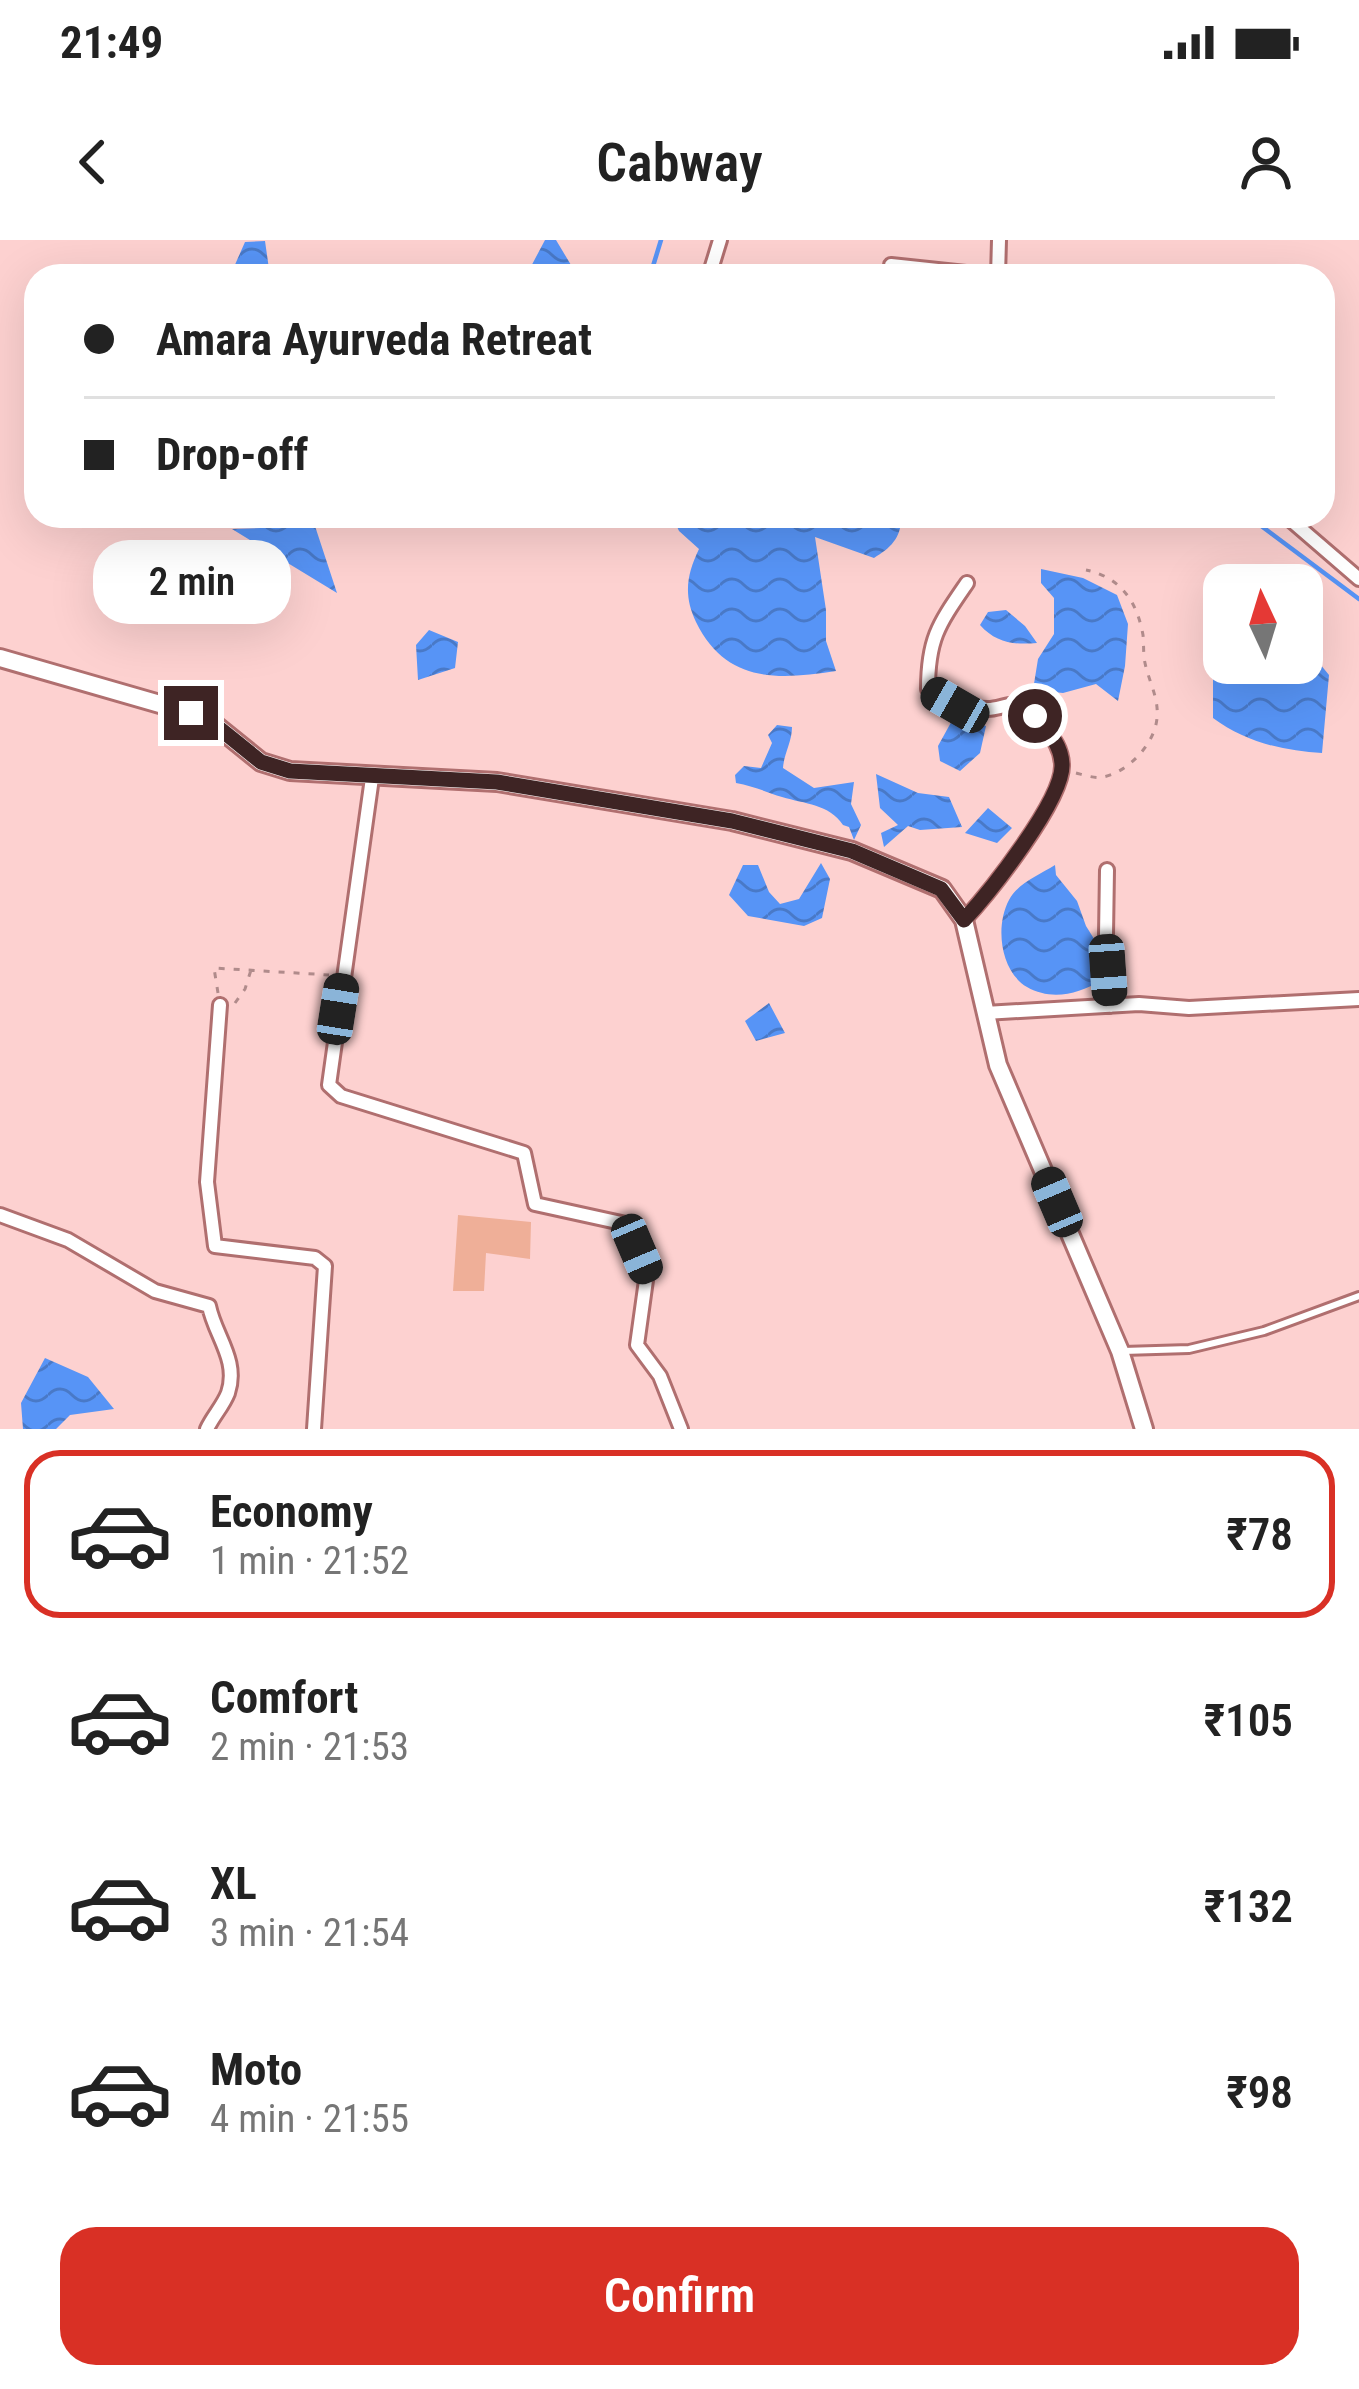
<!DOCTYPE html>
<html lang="en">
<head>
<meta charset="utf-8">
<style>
  :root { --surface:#fff; --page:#f2f2f2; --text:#222; --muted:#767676; --line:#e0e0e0; --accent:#d93025 }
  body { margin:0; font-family:"Roboto Condensed",sans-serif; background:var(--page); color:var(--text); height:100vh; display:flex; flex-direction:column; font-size:45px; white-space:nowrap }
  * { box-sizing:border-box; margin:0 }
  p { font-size:39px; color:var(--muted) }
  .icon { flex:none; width:66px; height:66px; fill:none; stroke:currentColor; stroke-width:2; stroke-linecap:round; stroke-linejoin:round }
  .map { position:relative; height:1189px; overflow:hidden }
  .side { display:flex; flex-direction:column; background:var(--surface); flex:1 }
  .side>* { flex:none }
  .guide { position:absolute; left:24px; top:24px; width:1311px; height:264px; border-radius:36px; box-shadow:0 12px 48px #0002; display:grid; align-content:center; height:264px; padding:0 60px; background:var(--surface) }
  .needle { width:78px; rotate:356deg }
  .buttons { position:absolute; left:1203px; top:324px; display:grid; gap:24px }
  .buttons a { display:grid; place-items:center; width:120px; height:120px; border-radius:24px; background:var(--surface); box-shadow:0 12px 48px #0002; font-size:60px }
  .end { position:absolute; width:54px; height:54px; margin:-27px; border:15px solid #3e2424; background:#fff; box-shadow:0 0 0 6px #fff }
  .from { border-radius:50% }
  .bubble { position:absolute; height:84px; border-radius:36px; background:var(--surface); box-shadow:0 12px 48px #0002; font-size:39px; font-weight:600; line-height:84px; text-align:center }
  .car { position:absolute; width:36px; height:72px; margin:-36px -18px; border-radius:15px; box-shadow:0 0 9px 3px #0007; background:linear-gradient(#222 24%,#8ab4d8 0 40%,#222 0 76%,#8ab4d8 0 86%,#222 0) }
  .guide b { display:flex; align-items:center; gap:42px; height:114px; font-size:45px }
  .guide b+b { border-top:3px solid var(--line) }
  .guide i { width:30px; height:30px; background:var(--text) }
  ul { padding:21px 0 0; list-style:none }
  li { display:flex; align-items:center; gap:36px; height:168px; margin:0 24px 18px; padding:0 36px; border:6px solid transparent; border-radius:36px }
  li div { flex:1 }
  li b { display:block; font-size:45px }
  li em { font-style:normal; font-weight:600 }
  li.current { border-color:var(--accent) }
  li>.icon { width:108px; height:108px; stroke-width:1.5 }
  .action { display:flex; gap:24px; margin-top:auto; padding:24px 60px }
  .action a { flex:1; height:138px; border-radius:36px; background:var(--accent); color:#fff; font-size:48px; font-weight:600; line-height:138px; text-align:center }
  .status { display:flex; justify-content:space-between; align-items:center; height:84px; padding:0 60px; background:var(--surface); direction:ltr }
  .status svg { height:33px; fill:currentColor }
  header { display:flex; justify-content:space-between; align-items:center; height:156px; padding:0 60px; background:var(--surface); font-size:54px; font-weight:600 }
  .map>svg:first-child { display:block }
</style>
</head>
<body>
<div class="status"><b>21:49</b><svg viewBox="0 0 49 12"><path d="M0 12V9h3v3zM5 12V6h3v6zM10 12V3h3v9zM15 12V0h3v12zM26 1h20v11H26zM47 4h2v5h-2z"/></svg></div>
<header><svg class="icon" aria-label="back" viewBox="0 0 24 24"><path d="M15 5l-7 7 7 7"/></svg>Cabway<svg class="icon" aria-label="person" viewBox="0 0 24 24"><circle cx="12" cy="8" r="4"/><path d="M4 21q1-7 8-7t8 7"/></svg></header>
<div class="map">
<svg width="1359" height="1189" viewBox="0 0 1359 1189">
  <defs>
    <pattern id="water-waves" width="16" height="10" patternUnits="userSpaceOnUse" patternTransform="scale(3)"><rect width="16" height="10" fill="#5794f6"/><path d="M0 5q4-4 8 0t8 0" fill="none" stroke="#4979c7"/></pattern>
  </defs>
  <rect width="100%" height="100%" fill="#fdd1d0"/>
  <path fill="url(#water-waves)" d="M545,0H556L571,25L568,36L527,34Z
    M265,1L270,36H230L245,2Z
    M672,276H901C902,297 891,308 874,318L815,297L826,370V401L836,431C777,440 726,443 696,382C683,355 687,334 699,309L679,291Z
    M315,286L337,353L232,289Z
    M1041,329L1083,338L1117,355L1128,384L1125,426L1118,461L1096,444L1063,453L1033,450L1038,419L1054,394V358L1041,343Z
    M1006,370L1025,386L1037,403C1014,405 996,403 980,385L988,372Z
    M429,390L458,402L455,428L418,440L416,405Z
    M1302,402L1329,435L1322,513C1284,511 1245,502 1213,478V412L1220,404L1224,406V423H1302Z
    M954,477L986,486L980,513L960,531L940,521L938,506Z
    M777,485L792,487C792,502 784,513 783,528L814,548L854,542L851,564L861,585L854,600L849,587L843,585C829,564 805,564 782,557C766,552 753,546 736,543L735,535L744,526L761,528L772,503L768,495Z
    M876,534L918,553L949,557L962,587L920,590L908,586L884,607L881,593L898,585L880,568Z
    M988,568L1012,588L997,603L965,593Z
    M821,623L830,639L822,678L804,686L748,676L729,655L743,625H758L769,652L780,664L799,659Z
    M1055,625L1056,635L1077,661L1086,686L1101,710L1100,741C1079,754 1051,761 1027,747C1000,731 995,686 1009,660C1018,643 1039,635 1055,625Z
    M769,763L785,793L756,801L745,781Z
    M45,1118L88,1137L114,1169L70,1175L56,1189H23L21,1163Z"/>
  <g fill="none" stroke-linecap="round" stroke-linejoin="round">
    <path stroke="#5794f6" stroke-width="4.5" d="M650,36L661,0
      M1248,276L1359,359"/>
  </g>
  <path fill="#efaf98" d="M458,975L531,982L530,1019L486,1013L484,1051H453Z"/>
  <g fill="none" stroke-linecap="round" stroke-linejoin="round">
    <defs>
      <path id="lane" d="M1123,1111L1189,1109L1264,1091L1359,1056"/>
      <path id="street" d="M709,36L720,0
        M890,36L891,25L994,36
        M998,36L999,0
        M1286,276L1359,339
        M372,538L329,845L341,856L524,913L535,964L626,984L647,1033L637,1105L660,1136L681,1189
        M1107,630L1106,695L1111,766
        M964,680C989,653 1062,562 1062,526C1062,509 1053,498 1043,485C1038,479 1031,469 1024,466C1014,461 999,469 988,469C964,469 947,461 928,449C928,398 939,384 967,343
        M220,765L207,942L215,1006L315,1018L325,1026L314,1189
        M985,773L1139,764L1189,768L1359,759
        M0,975L68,1000L155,1051L209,1066C215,1096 239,1120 228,1153C223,1166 213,1176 207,1189"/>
      <path id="secondary" d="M0,418L191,473L214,484L261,522L290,531L497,542L732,581L852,611L942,649L964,680L998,825L1120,1111L1144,1189"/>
    </defs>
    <use href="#lane" stroke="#b06f6f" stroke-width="12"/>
    <use href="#street" stroke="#b06f6f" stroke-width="18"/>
    <use href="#secondary" stroke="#b06f6f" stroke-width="22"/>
    <path stroke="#b08b8b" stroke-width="3" stroke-dasharray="6 9" stroke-linecap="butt" d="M1076,533C1084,535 1096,539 1103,537C1129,532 1155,503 1157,478C1159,458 1149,442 1145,423C1143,414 1144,404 1143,395C1137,361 1120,337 1086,330
      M218,753L214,728L329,735
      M235,763L245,749L251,730"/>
    <use href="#lane" stroke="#fff" stroke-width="6"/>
    <use href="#street" stroke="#fff" stroke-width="12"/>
    <use href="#secondary" stroke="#fff" stroke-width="16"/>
  </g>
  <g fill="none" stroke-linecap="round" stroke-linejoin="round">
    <path stroke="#3e2424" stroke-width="15" d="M191,473L214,484L261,522L290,531L497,542L732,581L852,611L941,649L964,680C989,653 1064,559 1062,524C1061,504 1048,491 1035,476"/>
  </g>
</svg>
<div class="buttons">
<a><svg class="needle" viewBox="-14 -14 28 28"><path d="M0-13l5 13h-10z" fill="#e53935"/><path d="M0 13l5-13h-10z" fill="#767676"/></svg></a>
</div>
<i class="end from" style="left:1035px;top:476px"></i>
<i class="end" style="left:191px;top:473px"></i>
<div class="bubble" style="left:93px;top:300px;width:198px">2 min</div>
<i class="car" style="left:955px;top:465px;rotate:300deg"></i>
<i class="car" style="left:1108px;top:730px;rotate:176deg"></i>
<i class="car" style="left:338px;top:769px;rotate:9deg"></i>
<i class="car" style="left:1057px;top:962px;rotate:337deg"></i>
<i class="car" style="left:637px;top:1009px;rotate:157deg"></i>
<div class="guide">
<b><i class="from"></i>Amara Ayurveda Retreat</b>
<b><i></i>Drop-off</b>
</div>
</div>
<section class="side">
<ul>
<li class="current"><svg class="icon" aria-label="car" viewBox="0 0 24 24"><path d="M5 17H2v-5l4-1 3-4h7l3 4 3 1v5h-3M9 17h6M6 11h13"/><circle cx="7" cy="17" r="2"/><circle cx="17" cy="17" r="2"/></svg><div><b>Economy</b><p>1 min · 21:52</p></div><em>₹78</em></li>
<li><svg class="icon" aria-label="car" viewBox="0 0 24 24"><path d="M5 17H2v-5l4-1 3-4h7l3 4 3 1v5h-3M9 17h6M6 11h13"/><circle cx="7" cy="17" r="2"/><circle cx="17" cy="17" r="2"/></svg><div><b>Comfort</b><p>2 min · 21:53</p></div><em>₹105</em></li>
<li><svg class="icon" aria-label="car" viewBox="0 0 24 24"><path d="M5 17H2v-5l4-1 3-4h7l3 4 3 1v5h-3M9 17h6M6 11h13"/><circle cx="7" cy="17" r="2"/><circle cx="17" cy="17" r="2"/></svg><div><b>XL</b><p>3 min · 21:54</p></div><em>₹132</em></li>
<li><svg class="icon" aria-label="car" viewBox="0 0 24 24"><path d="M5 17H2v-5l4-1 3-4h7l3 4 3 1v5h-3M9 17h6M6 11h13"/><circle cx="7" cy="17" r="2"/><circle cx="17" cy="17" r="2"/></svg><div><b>Moto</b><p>4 min · 21:55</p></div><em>₹98</em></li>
</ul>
<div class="action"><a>Confirm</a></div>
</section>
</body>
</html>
